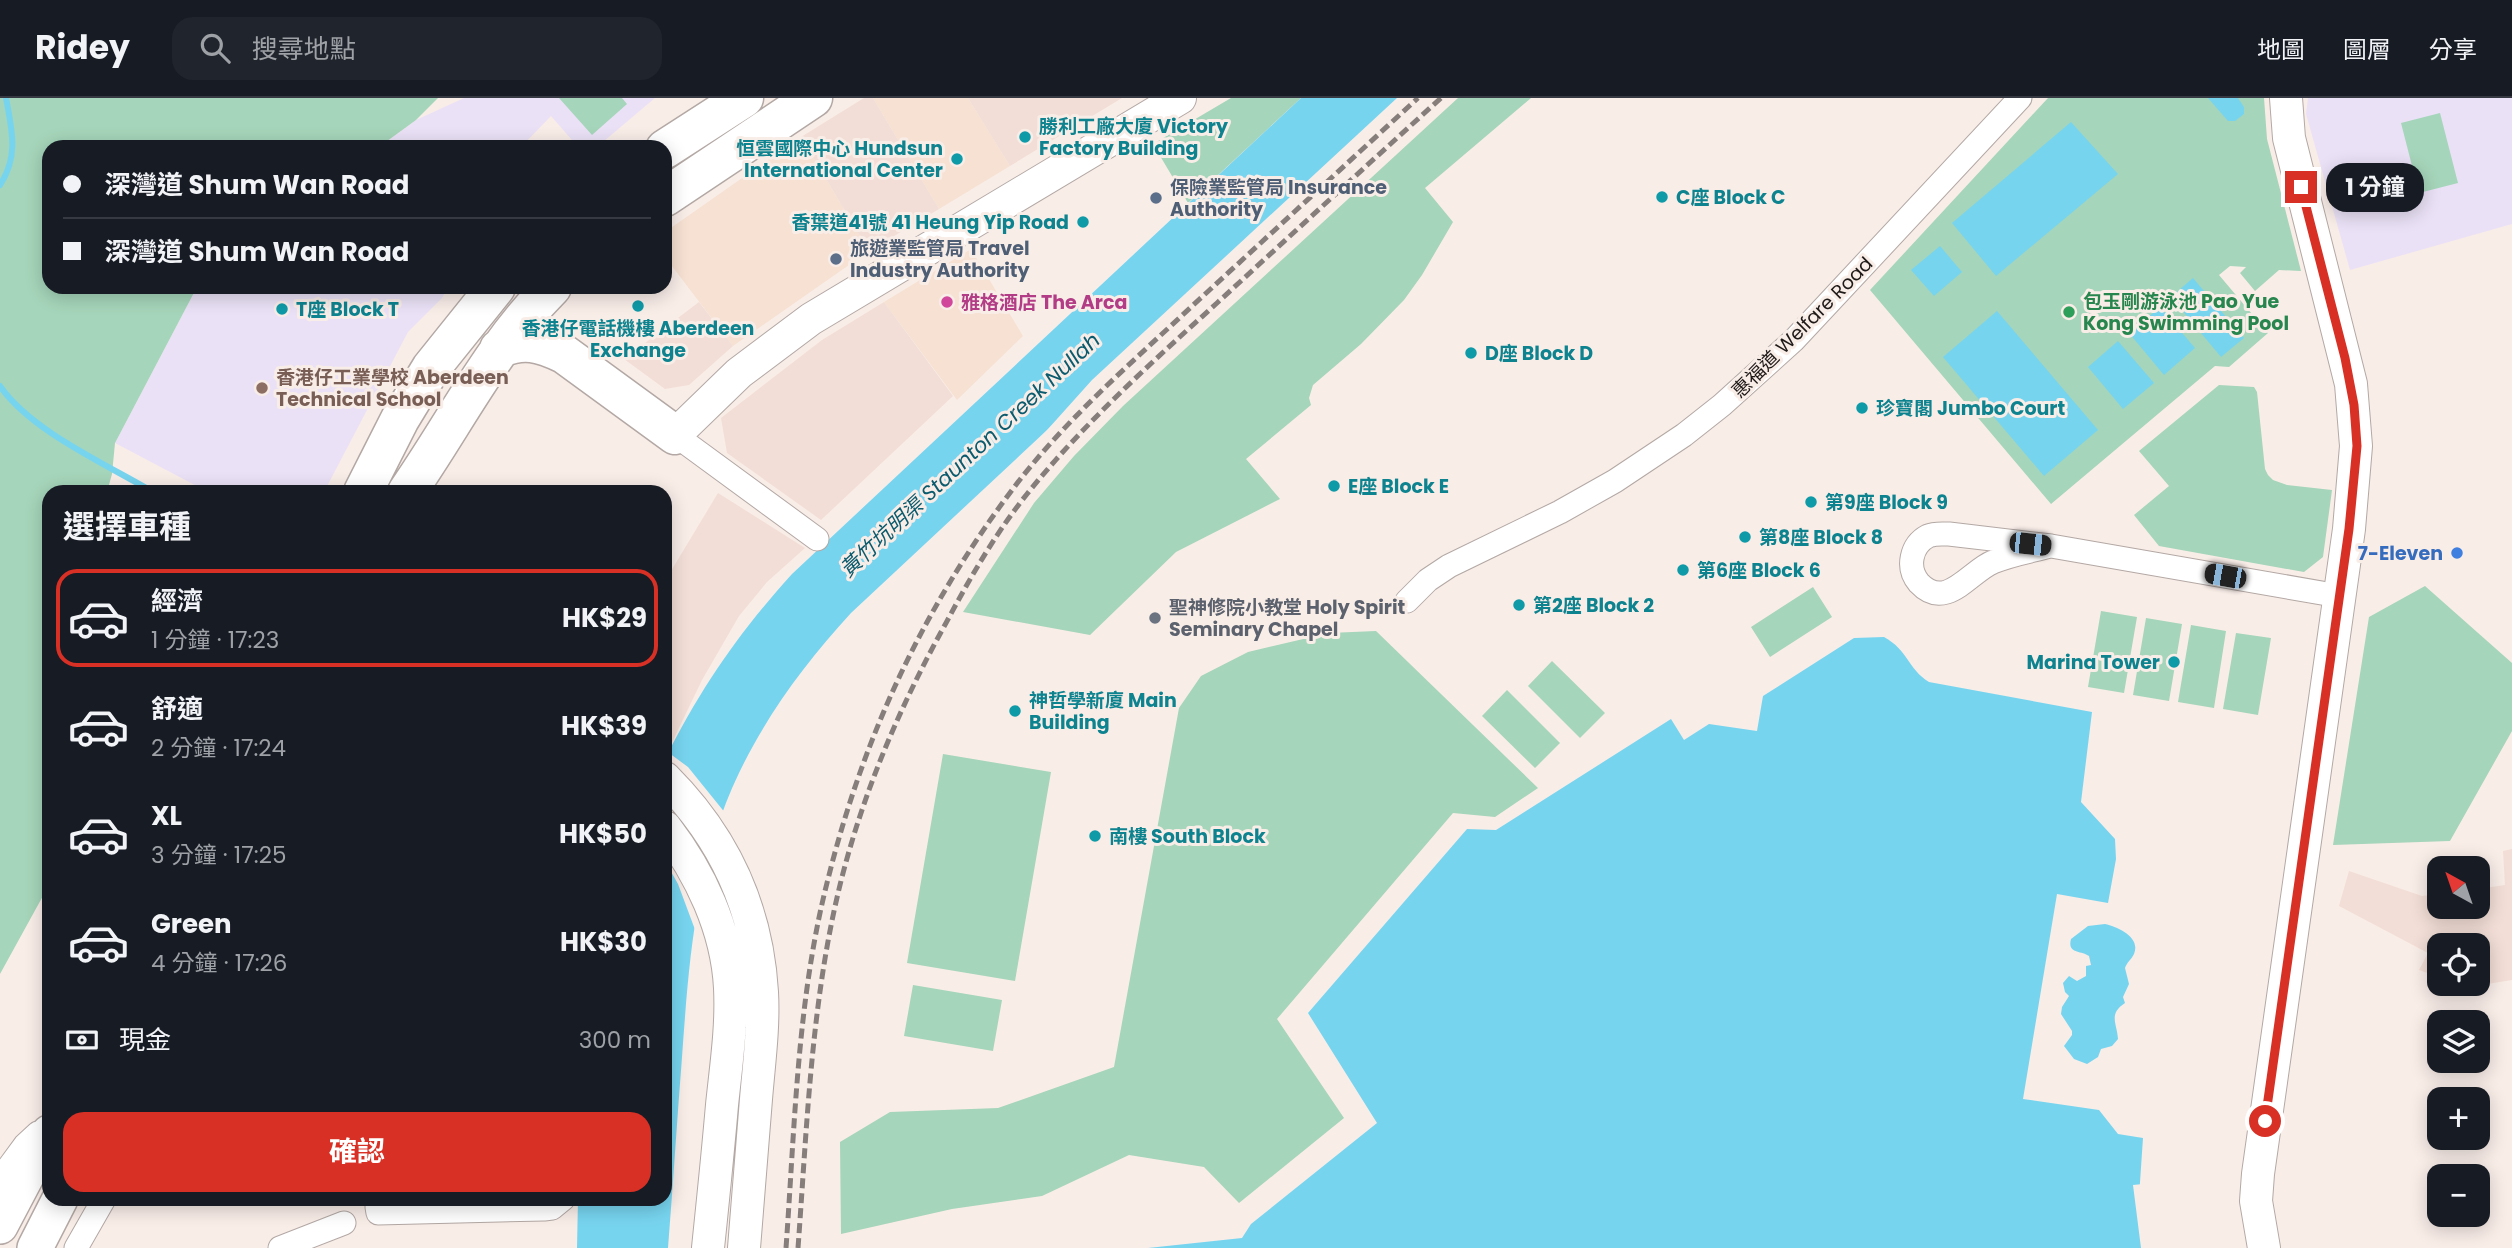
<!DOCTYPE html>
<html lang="zh-TW">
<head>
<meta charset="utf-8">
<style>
  :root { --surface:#171b24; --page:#20242c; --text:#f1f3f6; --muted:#9ea1a6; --line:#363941; --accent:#d93025 }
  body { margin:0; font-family:Poppins,"Noto Sans TC",sans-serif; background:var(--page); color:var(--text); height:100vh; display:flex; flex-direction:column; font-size:26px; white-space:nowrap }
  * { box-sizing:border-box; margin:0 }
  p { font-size:23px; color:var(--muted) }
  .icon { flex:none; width:38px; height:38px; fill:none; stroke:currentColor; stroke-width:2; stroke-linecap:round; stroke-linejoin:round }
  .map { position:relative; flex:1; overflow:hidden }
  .panel { position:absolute; left:42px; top:387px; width:630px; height:721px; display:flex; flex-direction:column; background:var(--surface); border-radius:21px; box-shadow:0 4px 18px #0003 }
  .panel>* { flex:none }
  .guide { position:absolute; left:42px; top:42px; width:630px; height:154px; border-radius:21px; box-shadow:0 4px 18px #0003; display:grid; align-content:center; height:154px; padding:0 21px; background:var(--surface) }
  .needle { width:46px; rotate:320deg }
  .fabs { position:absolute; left:2427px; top:758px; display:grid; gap:14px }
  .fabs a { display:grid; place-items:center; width:63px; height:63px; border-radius:14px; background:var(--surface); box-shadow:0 4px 18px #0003; font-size:35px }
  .end { position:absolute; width:32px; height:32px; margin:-16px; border:9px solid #d93025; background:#fff; box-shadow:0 0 0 4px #fff }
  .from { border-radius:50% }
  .bubble { position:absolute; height:49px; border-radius:21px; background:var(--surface); box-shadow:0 4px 18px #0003; font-size:23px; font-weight:700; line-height:49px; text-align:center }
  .car { position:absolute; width:21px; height:42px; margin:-21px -10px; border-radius:9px; box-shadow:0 0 5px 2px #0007; background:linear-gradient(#222 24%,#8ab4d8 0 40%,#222 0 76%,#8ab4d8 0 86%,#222 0) }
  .guide b { display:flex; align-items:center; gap:24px; height:66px; font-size:26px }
  .guide b+b { border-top:2px solid var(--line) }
  .guide i { width:18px; height:18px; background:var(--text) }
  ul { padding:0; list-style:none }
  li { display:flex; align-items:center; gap:21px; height:98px; margin:0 14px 10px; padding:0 7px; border:4px solid transparent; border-radius:21px }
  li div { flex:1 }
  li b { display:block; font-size:26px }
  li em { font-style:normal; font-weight:700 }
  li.selected { border-color:var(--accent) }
  li>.icon { width:63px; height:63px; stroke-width:1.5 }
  h2 { padding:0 21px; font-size:32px; line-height:84px }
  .pay { display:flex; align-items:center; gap:18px; height:77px; padding:0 21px; font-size:26px }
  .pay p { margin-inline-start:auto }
  .button { display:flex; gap:14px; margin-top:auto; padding:14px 21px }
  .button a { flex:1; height:80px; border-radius:21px; background:var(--accent); color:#fff; font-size:28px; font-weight:700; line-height:80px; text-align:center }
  header { display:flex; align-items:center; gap:42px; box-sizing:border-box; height:98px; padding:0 35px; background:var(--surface); border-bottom:2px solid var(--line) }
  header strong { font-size:33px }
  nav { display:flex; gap:38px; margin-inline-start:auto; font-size:24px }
  .search { width:490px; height:63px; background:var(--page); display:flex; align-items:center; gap:18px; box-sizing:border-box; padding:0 24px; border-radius:21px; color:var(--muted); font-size:26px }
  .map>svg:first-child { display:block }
</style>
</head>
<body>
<header>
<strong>Ridey</strong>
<div class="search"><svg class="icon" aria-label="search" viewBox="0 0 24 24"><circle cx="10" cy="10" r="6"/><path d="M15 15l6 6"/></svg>搜尋地點</div>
<nav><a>地圖</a><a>圖層</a><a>分享</a></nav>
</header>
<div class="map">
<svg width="2512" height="1150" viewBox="0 0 2512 1150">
  <rect width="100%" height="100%" fill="#f9ede8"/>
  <path fill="#f6e1d3" d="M873,0H968L1010,68L939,111Z
    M801,39L869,153L733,248L665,159V134Z
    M971,151L1023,238L957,302L884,204Z"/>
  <path fill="#f2ded6" d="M864,0H873L939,111L869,153L801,39Z
    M968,0H1122L1010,68Z
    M699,204L733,248L689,287L665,291L624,261Z
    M884,204L953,298L821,422L727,355L721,320L822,242Z
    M718,395L805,450L767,484L739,518L702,582L665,659V483Z
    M2512,751V882L2469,889L2458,886H2478V847H2440L2439,879L2419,872L2428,855L2339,808L2349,773L2422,798L2439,796L2440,808H2478V791L2505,787L2503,753Z"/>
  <path fill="#eae1f6" d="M464,0H655L597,49H578L551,18L521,49H379L416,22Z
    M2308,0H2512V126L2350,172L2306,16Z
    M197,189H448L442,200L408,234L324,394H208L115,345Z"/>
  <path fill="#a5d5ba" d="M0,0H438L416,22L379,49H49V189H197L115,345L112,376L107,394H49V639L43,679L49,683V787L0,876Z
    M559,0H622L627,6L592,37Z
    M1231,0H1301L1188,105L1153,46Z
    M1458,0H1531L1425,90L1453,124L1422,177L1404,202L1361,246L1313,287L1309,300L1311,307L1246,361L1280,401L1176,454L1090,537L963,514L1034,405L1074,358L1123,308Z
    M2048,0H2264L2267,41L2301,173L2279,172L2255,193L2240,175L2246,169L2230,168L2219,177L2268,235L2229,269L2215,268L2051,406L1870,192Z
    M2440,15L2458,85L2419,95L2401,25Z
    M2219,287L2254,289L2257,294L2265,371L2268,377L2273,382L2287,387L2332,392L2323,459L2304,474L2159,448L2134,417L2169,388L2139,353Z
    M2425,488L2512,565V633L2450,743L2333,747L2369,519Z
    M1813,489L1832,519L1770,559L1751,529Z
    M2101,513L2137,519L2124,595L2088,589Z
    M2146,520L2182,526L2169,603L2133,597Z
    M2191,527L2226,533L2214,610L2178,604Z
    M1376,533L1538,690L1495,719L1453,715L1277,921L1344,1020L1239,1105L1204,1069L1129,1057L1042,1098L952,1111L841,1136L840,1044L890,1014L998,1010L1114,969L1179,610L1201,578L1248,554L1329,535Z
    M2236,535L2271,540L2258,617L2223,611Z
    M1552,563L1605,615L1580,640L1528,588Z
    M1507,592L1560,645L1535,670L1482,618Z
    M943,656L1051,674L1015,883L907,865Z
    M913,887L1002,902L993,953L904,938Z"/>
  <path fill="#77d4ef" d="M1301,0H1403L851,515C806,564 768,615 739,675C696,764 689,862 682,959C677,1023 673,1086 668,1150H577L578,1101H665V661C702,588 738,536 792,476Z
    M2208,0H2238L2244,9V16L2235,23H2228Z
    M2071,24L2118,76L1996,178L1952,125Z
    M1940,148L1962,174L1934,198L1911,172Z
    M2193,180L2244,240L2221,259L2171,199Z
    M2160,209L2195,250L2164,277L2129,235Z
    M1997,213L2098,332L2044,378L1943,259Z
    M2118,243L2154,285L2123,311L2088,269Z
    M1884,539C1908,552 1908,571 1929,584L2092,614L2081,704L2115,741L2116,761L2108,805L2057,796L2023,1001L2099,1012L2118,1036L2143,1040L2139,1099L2147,1150H1148L1242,1140L1251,1126L1377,1025L1308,915L1467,731L1496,732L1671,621L1684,642L1709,626L1757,633L1763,598L1854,540Z
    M2105,826C2118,829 2141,839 2134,856C2131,862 2127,864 2125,870L2129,886L2123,899L2125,905C2108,916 2117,925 2118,941L2112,948L2101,951L2098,959L2087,966L2074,961L2064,948L2072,937V933L2061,916L2062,909L2069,898L2065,894L2063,885L2069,878L2077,883L2086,878V868L2091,867L2089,858C2081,852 2067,856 2071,841L2088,828Z"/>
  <path fill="#f9ede8" d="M1397,0H1406L1022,360L1092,282Z
    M665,652L688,669L726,716L703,795L697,837L678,786L665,763Z
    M2143,1086V1098L2148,1150H2141L2133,1087Z"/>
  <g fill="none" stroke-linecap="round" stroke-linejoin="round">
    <path stroke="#77d4ef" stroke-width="6" d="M0,87C19,58 12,32 6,0
      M0,288C31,333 106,366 153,394"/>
    <defs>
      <path id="street" d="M675,337L817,441
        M2051,448C2032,453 2012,456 1993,464C1970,473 1946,514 1919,485C1906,470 1911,447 1928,438C1935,435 1942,436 1949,436L2051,448L2339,498
        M1407,503L1428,482L1449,468L1560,414L1615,383L1684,337L1722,307L1794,242L2020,0
        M0,1081L25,1047L38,1035
        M377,1109L378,1115L544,1111L552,1110L563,1101
        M76,1150L104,1101
        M280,1150L344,1125"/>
      <path id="secondary" d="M675,337L739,275L811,221L1180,0
        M665,680C724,739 757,810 762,894C764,929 759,965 756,1001C752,1050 748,1100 744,1150
        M665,729C700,775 727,831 730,890C732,929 726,968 722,1007C718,1054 713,1102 708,1150
        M2264,1150L2256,1103L2258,1076L2349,431L2356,348L2351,286L2289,40L2286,0"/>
      <path id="primary" d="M0,1128L49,1035
        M35,1150L60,1101"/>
      <path id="highway" d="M665,51L744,0
        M665,99L813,0
        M499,251C524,240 540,245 564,256L675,337
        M363,394L400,321L431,270L496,189
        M407,394C455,325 492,249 552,189"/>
    </defs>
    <use href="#street" stroke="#b3a8a4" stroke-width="25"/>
    <use href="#secondary" stroke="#b3a8a4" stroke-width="34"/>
    <use href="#primary" stroke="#b3a8a4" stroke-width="38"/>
    <use href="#highway" stroke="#b3a8a4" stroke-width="41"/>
    <use href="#street" stroke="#fff" stroke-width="23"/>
    <use href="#secondary" stroke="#fff" stroke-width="32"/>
    <use href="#primary" stroke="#fff" stroke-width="35"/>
    <use href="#highway" stroke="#fff" stroke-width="38"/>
    <path stroke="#867e7b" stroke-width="5" stroke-dasharray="10 5" stroke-linecap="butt" d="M786,1150C795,1027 797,901 828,781C864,637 923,511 1012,392C1063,324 1128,268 1190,210C1266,140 1342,70 1418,0
      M798,1150C807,1029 811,905 840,787C863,694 900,608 946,525C970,480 995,436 1027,396C1083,326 1150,266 1217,205C1291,137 1366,68 1441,0"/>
  </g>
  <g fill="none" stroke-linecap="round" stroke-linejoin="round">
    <path stroke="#d93025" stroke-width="9" d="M2265,1023L2349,431L2357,348L2354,307L2345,260L2301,89"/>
  </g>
  <g fill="#0f9aa8" stroke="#f9ede8" stroke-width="2.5">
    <circle cx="1025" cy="39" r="7"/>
    <circle cx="957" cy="61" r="7"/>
    <circle cx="1662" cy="99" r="7"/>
    <circle cx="1083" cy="124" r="7"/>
    <circle cx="638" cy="208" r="7"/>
    <circle cx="282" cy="211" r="7"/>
    <circle cx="1471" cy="255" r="7"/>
    <circle cx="1862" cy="310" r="7"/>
    <circle cx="1334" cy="388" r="7"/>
    <circle cx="1811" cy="404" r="7"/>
    <circle cx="1745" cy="439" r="7"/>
    <circle cx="1683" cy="472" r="7"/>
    <circle cx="1519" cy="507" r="7"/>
    <circle cx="2174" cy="564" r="7"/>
    <circle cx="1015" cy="613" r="7"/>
    <circle cx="1095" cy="738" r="7"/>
  </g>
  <g fill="#5c6f8a" stroke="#f9ede8" stroke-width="2.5">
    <circle cx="1156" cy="100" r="7"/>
    <circle cx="836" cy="161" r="7"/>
  </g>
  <circle fill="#d1479c" stroke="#f9ede8" stroke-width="2.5" cx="947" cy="204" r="7"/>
  <circle fill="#2e9e5b" stroke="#f9ede8" stroke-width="2.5" cx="2069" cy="214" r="7"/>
  <circle fill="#8d6e63" stroke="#f9ede8" stroke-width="2.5" cx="262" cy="290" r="7"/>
  <circle fill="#3f7fe0" stroke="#f9ede8" stroke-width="2.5" cx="2457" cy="455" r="7"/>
  <circle fill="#6b7280" stroke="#f9ede8" stroke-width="2.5" cx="1155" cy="520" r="7"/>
  <g text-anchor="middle" stroke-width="6" stroke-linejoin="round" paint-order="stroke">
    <g font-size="19" font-weight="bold" fill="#0d838f" stroke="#f9ede8" text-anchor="start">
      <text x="1039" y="35">勝利工廠大廈 Victory<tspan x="1039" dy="22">Factory Building</tspan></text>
      <text x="943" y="57" text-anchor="end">恒雲國際中心 Hundsun<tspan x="943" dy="22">International Center</tspan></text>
      <text x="1676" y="106">C座 Block C</text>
      <text x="1069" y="131" text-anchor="end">香葉道41號 41 Heung Yip Road</text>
      <text x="296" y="218">T座 Block T</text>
      <text x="638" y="237" text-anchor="middle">香港仔電話機樓 Aberdeen<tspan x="638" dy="22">Exchange</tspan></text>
      <text x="1485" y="262">D座 Block D</text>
      <text x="1876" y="317">珍寶閣 Jumbo Court</text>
      <text x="1348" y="395">E座 Block E</text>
      <text x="1825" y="411">第9座 Block 9</text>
      <text x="1759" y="446">第8座 Block 8</text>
      <text x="1697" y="479">第6座 Block 6</text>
      <text x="1533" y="514">第2座 Block 2</text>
      <text x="2160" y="571" text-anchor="end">Marina Tower</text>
      <text x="1029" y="609">神哲學新廈 Main<tspan x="1029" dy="22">Building</tspan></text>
      <text x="1109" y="745">南樓 South Block</text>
    </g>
    <g font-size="19" font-weight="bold" fill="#4e5e75" stroke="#f9ede8" text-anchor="start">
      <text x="1170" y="96">保險業監管局 Insurance<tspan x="1170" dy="22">Authority</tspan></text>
      <text x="850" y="157">旅遊業監管局 Travel<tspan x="850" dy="22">Industry Authority</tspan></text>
    </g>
    <g font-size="19" font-weight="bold" fill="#27864d" stroke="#f9ede8" text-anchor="start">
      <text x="2083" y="210">包玉剛游泳池 Pao Yue<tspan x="2083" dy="22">Kong Swimming Pool</tspan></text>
    </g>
    <g font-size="19" font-weight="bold" fill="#b23c85" stroke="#f9ede8" text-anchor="start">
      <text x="961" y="211">雅格酒店 The Arca</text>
    </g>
    <g font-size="19" fill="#1e1a18" stroke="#f9ede8">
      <text transform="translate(1802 229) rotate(-45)" y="7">惠福道 Welfare Road</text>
    </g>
    <g font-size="19" font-weight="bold" fill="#785e54" stroke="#f9ede8" text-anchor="start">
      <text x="276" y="286">香港仔工業學校 Aberdeen<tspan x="276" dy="22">Technical School</tspan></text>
    </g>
    <g font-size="19" font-weight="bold" fill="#366cbe" stroke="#f9ede8" text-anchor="end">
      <text x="2443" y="462">7-Eleven</text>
    </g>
    <g font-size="19" font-weight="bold" fill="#5b616d" stroke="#f9ede8" text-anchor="start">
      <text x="1169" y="516">聖神修院小教堂 Holy Spirit<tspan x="1169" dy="22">Seminary Chapel</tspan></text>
    </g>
    <g font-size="21" font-style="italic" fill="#0a5b6e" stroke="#f9ede8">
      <text transform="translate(970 357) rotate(-43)" y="7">黃竹坑明渠 Staunton Creek Nullah</text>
    </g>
  </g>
</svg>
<div class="fabs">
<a><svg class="needle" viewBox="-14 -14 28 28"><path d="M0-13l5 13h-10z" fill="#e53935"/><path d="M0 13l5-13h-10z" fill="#9ea1a6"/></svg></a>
<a><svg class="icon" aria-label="locate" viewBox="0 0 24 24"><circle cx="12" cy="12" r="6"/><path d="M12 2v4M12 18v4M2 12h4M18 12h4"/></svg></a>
<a><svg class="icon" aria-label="layers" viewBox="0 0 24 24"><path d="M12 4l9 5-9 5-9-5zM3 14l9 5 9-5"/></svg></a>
<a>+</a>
<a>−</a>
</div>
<i class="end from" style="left:2265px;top:1023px"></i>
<i class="end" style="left:2301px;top:89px"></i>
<div class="bubble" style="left:2326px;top:65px;width:98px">1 分鐘</div>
<i class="car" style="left:2030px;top:446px;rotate:96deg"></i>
<i class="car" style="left:2225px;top:478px;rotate:280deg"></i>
<div class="guide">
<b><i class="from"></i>深灣道 Shum Wan Road</b>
<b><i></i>深灣道 Shum Wan Road</b>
</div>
<section class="panel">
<h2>選擇車種</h2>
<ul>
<li class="selected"><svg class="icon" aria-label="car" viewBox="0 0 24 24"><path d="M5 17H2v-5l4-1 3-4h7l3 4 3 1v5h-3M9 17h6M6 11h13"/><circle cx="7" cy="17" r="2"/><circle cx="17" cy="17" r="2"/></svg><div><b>經濟</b><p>1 分鐘 · 17:23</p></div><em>HK$29</em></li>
<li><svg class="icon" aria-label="car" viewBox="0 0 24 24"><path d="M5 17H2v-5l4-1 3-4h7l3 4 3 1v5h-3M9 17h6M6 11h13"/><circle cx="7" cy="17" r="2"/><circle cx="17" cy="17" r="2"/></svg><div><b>舒適</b><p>2 分鐘 · 17:24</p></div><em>HK$39</em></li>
<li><svg class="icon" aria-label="car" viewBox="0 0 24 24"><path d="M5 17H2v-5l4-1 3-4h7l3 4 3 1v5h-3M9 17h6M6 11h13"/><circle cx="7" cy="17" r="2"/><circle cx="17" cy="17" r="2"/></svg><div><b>XL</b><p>3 分鐘 · 17:25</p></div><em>HK$50</em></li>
<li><svg class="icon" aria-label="car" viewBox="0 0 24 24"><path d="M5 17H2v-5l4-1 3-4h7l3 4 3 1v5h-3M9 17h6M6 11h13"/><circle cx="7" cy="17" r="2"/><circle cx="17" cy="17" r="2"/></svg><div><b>Green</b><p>4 分鐘 · 17:26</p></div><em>HK$30</em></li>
</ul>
<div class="pay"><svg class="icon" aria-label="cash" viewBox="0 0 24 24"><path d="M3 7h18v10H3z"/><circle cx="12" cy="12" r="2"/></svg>現金<p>300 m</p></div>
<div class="button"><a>確認</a></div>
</section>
</div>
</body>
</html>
